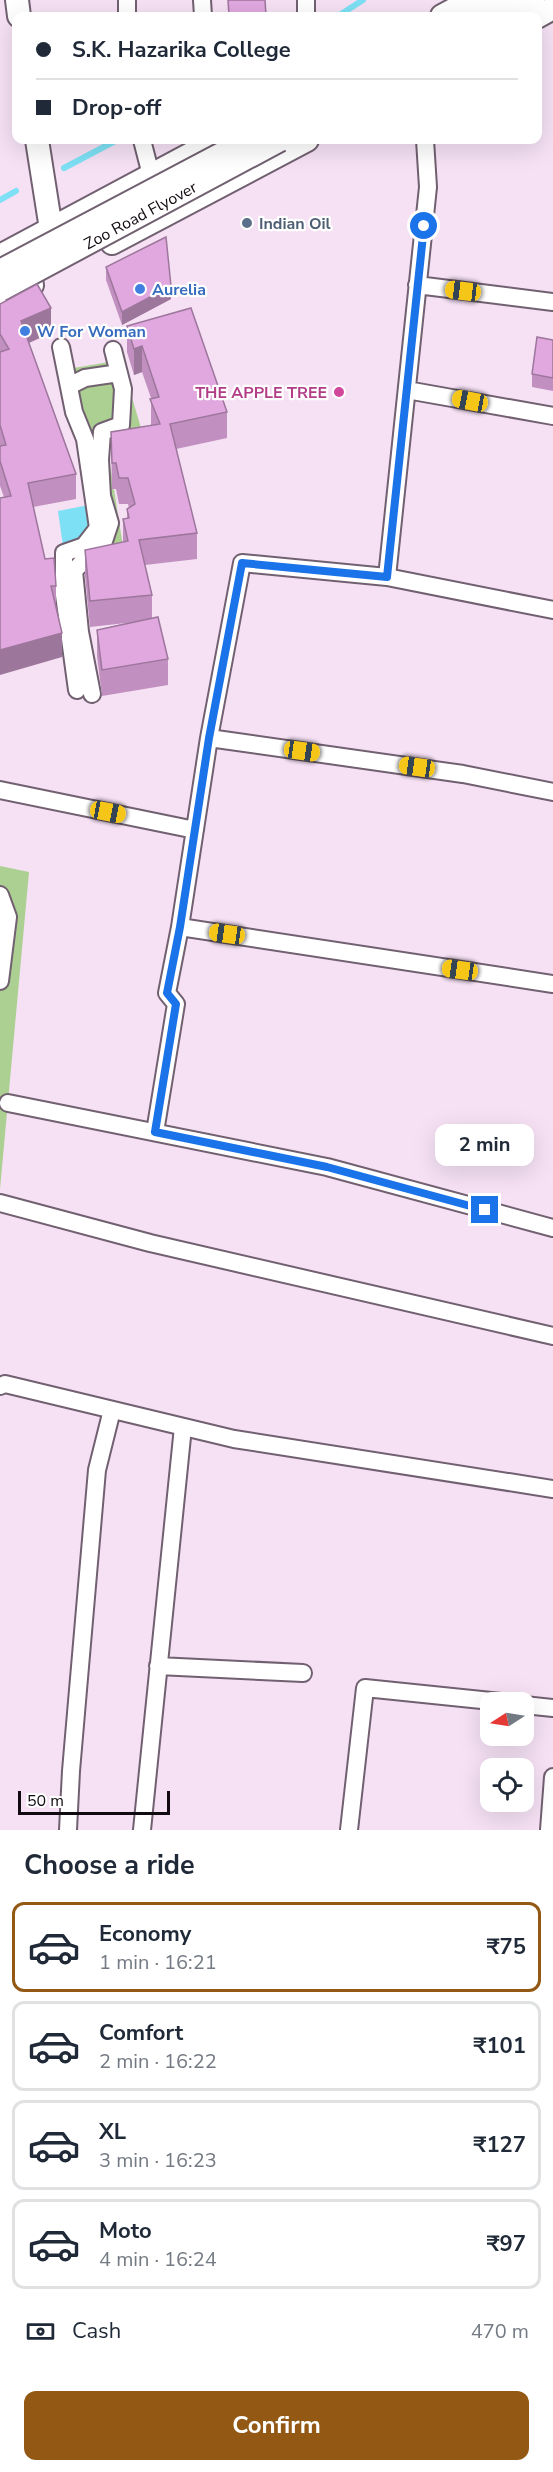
<!DOCTYPE html>
<html lang="en">
<head>
<meta charset="utf-8">
<style>
  :root { --surface:#fff; --page:#f6f6f7; --text:#1f2937; --muted:#747a83; --line:#e0e1e3; --accent:#925814 }
  body { margin:0; font-family:"Nunito Sans",sans-serif; background:var(--page); color:var(--text); height:100vh; display:flex; flex-direction:column; font-size:22px; white-space:nowrap }
  * { box-sizing:border-box; margin:0 }
  p { font-size:20px; color:var(--muted) }
  .icon { flex:none; width:33px; height:33px; fill:none; stroke:currentColor; stroke-width:2; stroke-linecap:round; stroke-linejoin:round }
  .map { position:relative; height:1830px; overflow:hidden }
  .sheet { display:flex; flex-direction:column; background:var(--surface); flex:1 }
  .sheet>* { flex:none }
  .banner { position:absolute; left:12px; top:12px; width:530px; height:132px; border-radius:12px; box-shadow:0 6px 24px #0002; display:grid; align-content:center; height:132px; padding:0 24px; background:var(--surface) }
  .needle { width:39px; rotate:258deg }
  .fabs { position:absolute; left:480px; top:1692px; display:grid; gap:12px }
  .fabs a { display:grid; place-items:center; width:54px; height:54px; border-radius:12px; background:var(--surface); box-shadow:0 6px 24px #0002; font-size:30px }
  .scale { position:absolute; left:18px; bottom:15px; width:152px; box-sizing:border-box; padding-left:6px; border:3px solid #110a10; border-top:0; font-size:16px; line-height:21px; white-space:nowrap; color:#110a10; -webkit-text-stroke:4px #fff; paint-order:stroke }
  .end { position:absolute; width:27px; height:27px; margin:-14px; border:8px solid #1a73e8; background:#fff; box-shadow:0 0 0 3px #fff }
  .from { border-radius:50% }
  .bubble { position:absolute; height:42px; border-radius:12px; background:var(--surface); box-shadow:0 6px 24px #0002; font-size:20px; font-weight:700; line-height:42px; text-align:center }
  .car { position:absolute; width:18px; height:36px; margin:-18px -9px; border-radius:8px; box-shadow:0 0 4px 2px #0007; background:linear-gradient(#f5c518 24%,#345 0 40%,#f5c518 0 76%,#345 0 86%,#f5c518 0) }
  .banner b { display:flex; align-items:center; gap:21px; height:57px; font-size:22px }
  .banner b+b { border-top:2px solid var(--line) }
  .banner i { width:15px; height:15px; background:var(--text) }
  ul { padding:0; list-style:none }
  li { display:flex; align-items:center; gap:18px; height:90px; margin:0 12px 9px; padding:0 12px; border:3px solid var(--line); border-radius:12px }
  li div { flex:1 }
  li b { display:block; font-size:22px }
  li em { font-style:normal; font-weight:700 }
  li.on { border-color:var(--accent) }
  li>.icon { width:54px; height:54px; stroke-width:1.5 }
  h2 { padding:0 24px; font-size:27px; line-height:72px }
  .pay { display:flex; align-items:center; gap:15px; height:66px; padding:0 24px; font-size:22px }
  .pay p { margin-inline-start:auto }
  .primary-button { display:flex; gap:12px; margin-top:auto; padding:12px 24px }
  .primary-button a { flex:1; height:69px; border-radius:12px; background:var(--accent); color:#fff; font-size:24px; font-weight:700; line-height:69px; text-align:center }
  .map>svg:first-child { display:block }
</style>
</head>
<body>
<div class="map">
<svg width="553" height="1830" viewBox="0 0 553 1830">
  <rect width="100%" height="100%" fill="#f5e0f4"/>
  <path fill="#abd091" d="M121,360L143,435L107,445L125,559L73,563L64,553L98,528L85,439L56,371Z
    M0,866L29,872L0,1189Z"/>
  <path fill="#7de0f4" d="M94,504L98,528L64,553L58,511Z"/>
  <g fill="none" stroke-linecap="round" stroke-linejoin="round">
    <path stroke="#7de0f4" stroke-width="6" d="M338,16L363,0
      M64,168L117,140
      M0,200L16,191"/>
    <defs>
      <path id="street" d="M127,0V16
        M202,0L203,16
        M306,0V16
        M142,140L151,175
        M425,140L428,187L387,577L553,610
        M417,285L553,302
        M61,347L74,412L85,439L98,528L84,546L64,553V595L77,690
        M69,386L85,378L119,373
        M407,390L553,416
        M92,694L80,632L74,571L88,556L102,547L110,523L102,496L100,460L102,432L121,425L123,389L113,350
        M209,738L463,774L553,792
        M0,790L195,830
        M0,895L8,917L0,981
        M180,927L553,984
        M8,1103L327,1167L553,1228
        M155,1132L176,1004L167,993L180,927L209,738L242,563L387,577
        M0,1203L150,1243L553,1336
        M0,1386L5,1384L234,1439L553,1489
        M158,1666L303,1673
        M524,1705L553,1708
        M68,1830L71,1771L97,1470L112,1410
        M142,1830L183,1427
        M349,1830L365,1688L501,1702
        M549,1830L553,1777"/>
      <path id="secondary" d="M17,0L19,16
        M442,16L471,0
        M472,16L501,0
        M503,16L533,0
        M537,17L553,8
        M37,140L51,229L56,240
        M112,243L307,140
        M0,256L217,140
        M0,303L32,285"/>
    </defs>
    <use href="#street" stroke="#716070" stroke-width="20"/>
    <use href="#secondary" stroke="#716070" stroke-width="26"/>
    <use href="#street" stroke="#fff" stroke-width="16"/>
    <use href="#secondary" stroke="#fff" stroke-width="22"/>
    <defs>
      <g id="secondary-bridge">
        <path d="M0,271L248,140"/>
        <path id="s1" d="M0,290L280,140"/>
      </g>
    </defs>
    <use href="#secondary-bridge" stroke="#716070" stroke-width="26" stroke-linecap="butt"/>
    <use href="#secondary-bridge" stroke="#fff" stroke-width="22"/>
  </g>
  <path fill="#c190c0" d="M106,267L171,299L122,325L106,280Z
    M0,304L51,333L29,343L76,474V499L33,507L45,559L56,586V606L62,657L0,486Z
    M127,326L227,412V438L176,449L197,533V559L145,565L152,595V618L168,659V685L102,696L97,656V630L126,623L90,627L85,576V550L123,542V519L127,518V509L129,508L128,504H119L116,489H112L111,432L151,426V398L142,372L134,375L127,352Z
    M553,340V391L532,387V374Z"/>
  <path fill="#9d769c" d="M171,286V299L122,325V312Z
    M51,308V333L21,346V321Z
    M142,346V372L134,375V349Z
    M62,633V657L0,675V650Z"/>
  <path fill="#e0a8df" stroke="#9d769c" stroke-width="1.5" d="M228,0H265L266,16H229Z
    M166,237L171,286L122,312L106,267Z
    M37,284L51,308L21,321L76,474L28,483L45,559L54,558L56,586H51L62,633L0,650V498L11,496L0,461V446L6,445L0,425V352L9,349L0,334V304Z
    M191,308L227,412L170,424L197,533L139,540L152,595L90,601L85,550L128,541L123,519L129,518L127,509L135,504L128,478H119L116,463H112L111,432L160,424L150,399L159,397L142,346L134,349L127,326Z
    M537,337L553,340V378L532,374Z
    M158,617L168,659L102,670L97,630Z"/>
  <g fill="none" stroke-linecap="round" stroke-linejoin="round">
    <path stroke="#1a73e8" stroke-width="8" d="M424,226L387,577L242,563L209,738L180,927L167,993L176,1004L155,1132L327,1167L485,1210"/>
  </g>
  <circle fill="#5c6f8a" stroke="#fff" stroke-width="2" cx="247" cy="223" r="6"/>
  <g fill="#3f7fe0" stroke="#fff" stroke-width="2">
    <circle cx="140" cy="289" r="6"/>
    <circle cx="25" cy="331" r="6"/>
  </g>
  <circle fill="#d1479c" stroke="#fff" stroke-width="2" cx="339" cy="392" r="6"/>
  <g text-anchor="middle" stroke-width="4.5" stroke-linejoin="round" paint-order="stroke">
    <g font-size="16" fill="#110a10" stroke="#fff">
      <text dy="6" stroke="none"><textPath href="#s1" startOffset="159">Zoo Road Flyover</textPath></text>
    </g>
    <g font-size="16" font-weight="bold" fill="#4e5e75" stroke="#fff" text-anchor="start">
      <text x="259" y="229">Indian Oil</text>
    </g>
    <g font-size="16" font-weight="bold" fill="#366cbe" stroke="#fff" text-anchor="start">
      <text x="152" y="295">Aurelia</text>
      <text x="37" y="337">W For Woman</text>
    </g>
    <g font-size="16" font-weight="bold" fill="#b23c85" stroke="#fff" text-anchor="end">
      <text x="327" y="398">THE APPLE TREE</text>
    </g>
  </g>
</svg>
<div class="fabs">
<a><svg class="needle" viewBox="-14 -14 28 28"><path d="M0-13l5 13h-10z" fill="#e53935"/><path d="M0 13l5-13h-10z" fill="#747a83"/></svg></a>
<a><svg class="icon" aria-label="locate" viewBox="0 0 24 24"><circle cx="12" cy="12" r="6"/><path d="M12 2v4M12 18v4M2 12h4M18 12h4"/></svg></a>
</div>
<div class="scale">50 m</div>
<i class="end from" style="left:424px;top:226px"></i>
<i class="end" style="left:485px;top:1210px"></i>
<div class="bubble" style="left:435px;top:1124px;width:99px">2 min</div>
<i class="car" style="left:463px;top:291px;rotate:277deg"></i>
<i class="car" style="left:470px;top:401px;rotate:281deg"></i>
<i class="car" style="left:302px;top:751px;rotate:98deg"></i>
<i class="car" style="left:417px;top:767px;rotate:278deg"></i>
<i class="car" style="left:108px;top:812px;rotate:101deg"></i>
<i class="car" style="left:227px;top:934px;rotate:278deg"></i>
<i class="car" style="left:460px;top:970px;rotate:278deg"></i>
<div class="banner">
<b><i class="from"></i>S.K. Hazarika College</b>
<b><i></i>Drop-off</b>
</div>
</div>
<section class="sheet">
<h2>Choose a ride</h2>
<ul>
<li class="on"><svg class="icon" aria-label="car" viewBox="0 0 24 24"><path d="M5 17H2v-5l4-1 3-4h7l3 4 3 1v5h-3M9 17h6M6 11h13"/><circle cx="7" cy="17" r="2"/><circle cx="17" cy="17" r="2"/></svg><div><b>Economy</b><p>1 min · 16:21</p></div><em>₹75</em></li>
<li><svg class="icon" aria-label="car" viewBox="0 0 24 24"><path d="M5 17H2v-5l4-1 3-4h7l3 4 3 1v5h-3M9 17h6M6 11h13"/><circle cx="7" cy="17" r="2"/><circle cx="17" cy="17" r="2"/></svg><div><b>Comfort</b><p>2 min · 16:22</p></div><em>₹101</em></li>
<li><svg class="icon" aria-label="car" viewBox="0 0 24 24"><path d="M5 17H2v-5l4-1 3-4h7l3 4 3 1v5h-3M9 17h6M6 11h13"/><circle cx="7" cy="17" r="2"/><circle cx="17" cy="17" r="2"/></svg><div><b>XL</b><p>3 min · 16:23</p></div><em>₹127</em></li>
<li><svg class="icon" aria-label="car" viewBox="0 0 24 24"><path d="M5 17H2v-5l4-1 3-4h7l3 4 3 1v5h-3M9 17h6M6 11h13"/><circle cx="7" cy="17" r="2"/><circle cx="17" cy="17" r="2"/></svg><div><b>Moto</b><p>4 min · 16:24</p></div><em>₹97</em></li>
</ul>
<div class="pay"><svg class="icon" aria-label="cash" viewBox="0 0 24 24"><path d="M3 7h18v10H3z"/><circle cx="12" cy="12" r="2"/></svg>Cash<p>470 m</p></div>
<div class="primary-button"><a>Confirm</a></div>
</section>
</body>
</html>
